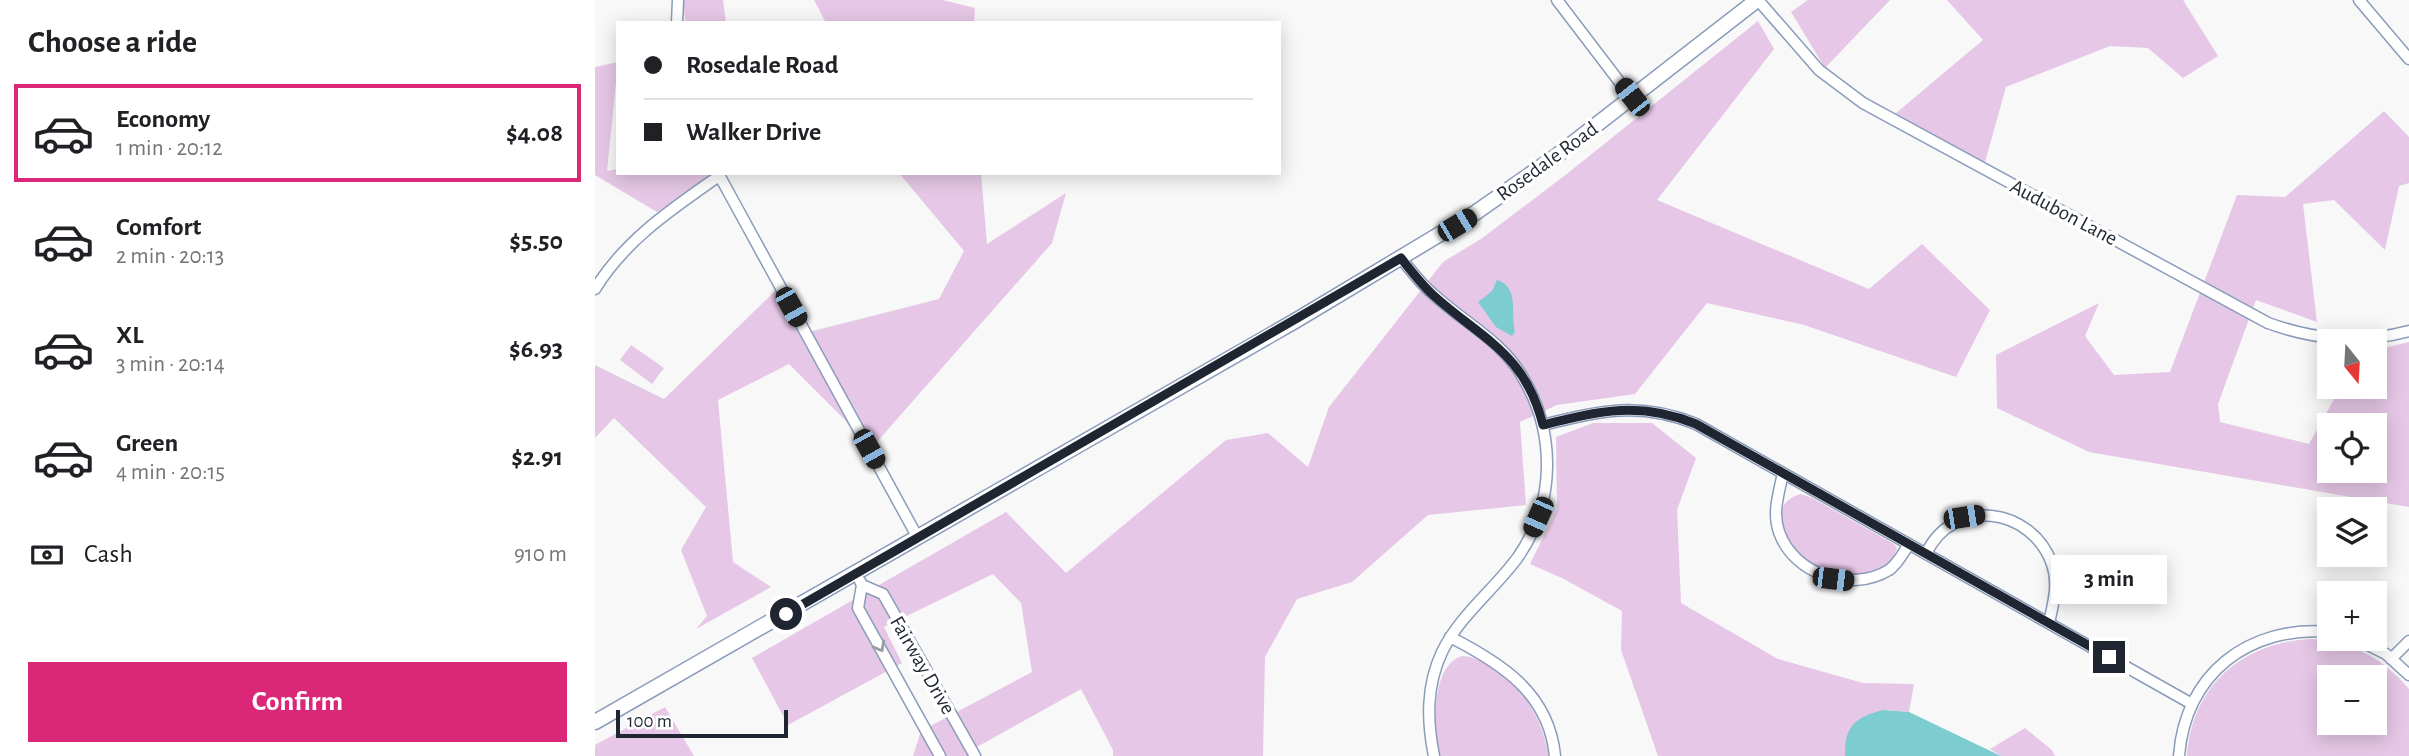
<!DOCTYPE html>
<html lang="en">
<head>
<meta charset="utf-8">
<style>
  :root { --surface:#fff; --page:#f6f6f6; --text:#202124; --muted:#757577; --line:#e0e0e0; --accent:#db2777 }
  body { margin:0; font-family:"Alegreya Sans",sans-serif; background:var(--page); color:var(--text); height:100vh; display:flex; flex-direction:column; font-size:26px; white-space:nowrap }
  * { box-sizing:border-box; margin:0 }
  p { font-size:23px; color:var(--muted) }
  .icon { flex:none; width:38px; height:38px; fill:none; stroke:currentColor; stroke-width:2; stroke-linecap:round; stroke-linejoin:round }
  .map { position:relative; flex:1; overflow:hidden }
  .sheet { display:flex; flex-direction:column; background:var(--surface); width:595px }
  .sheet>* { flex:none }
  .top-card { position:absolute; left:21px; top:21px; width:665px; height:154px; border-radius:0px; box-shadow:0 4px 18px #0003; display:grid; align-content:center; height:154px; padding:0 28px; background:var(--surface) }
  .needle { width:46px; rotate:162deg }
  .controls { position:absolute; left:1722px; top:329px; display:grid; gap:14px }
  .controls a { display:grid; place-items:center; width:70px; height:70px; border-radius:0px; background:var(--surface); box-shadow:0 4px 18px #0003; font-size:35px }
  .scale { position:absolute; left:21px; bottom:18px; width:172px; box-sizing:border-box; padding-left:7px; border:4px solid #1f2632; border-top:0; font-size:19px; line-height:24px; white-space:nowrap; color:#1f2632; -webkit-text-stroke:5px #fff; paint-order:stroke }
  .end { position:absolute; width:32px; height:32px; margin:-16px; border:9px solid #1f2632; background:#fff; box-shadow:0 0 0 4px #fff }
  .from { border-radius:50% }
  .bubble { position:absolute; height:49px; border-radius:0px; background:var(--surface); box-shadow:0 4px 18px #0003; font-size:23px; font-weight:700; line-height:49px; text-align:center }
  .car { position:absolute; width:21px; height:42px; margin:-21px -10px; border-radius:9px; box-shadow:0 0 5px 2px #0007; background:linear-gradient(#222 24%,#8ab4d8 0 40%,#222 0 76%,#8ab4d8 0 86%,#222 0) }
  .top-card b { display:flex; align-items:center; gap:24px; height:66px; font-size:26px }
  .top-card b+b { border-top:2px solid var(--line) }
  .top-card i { width:18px; height:18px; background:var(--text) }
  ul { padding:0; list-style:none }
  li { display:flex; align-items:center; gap:21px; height:98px; margin:0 14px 10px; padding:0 14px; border:4px solid transparent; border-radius:0px }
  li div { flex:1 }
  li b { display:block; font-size:26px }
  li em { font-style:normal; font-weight:700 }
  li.on { border-color:var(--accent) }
  li>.icon { width:63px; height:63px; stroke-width:1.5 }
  h2 { padding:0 28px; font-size:32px; line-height:84px }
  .pay { display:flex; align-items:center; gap:18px; height:77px; padding:0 28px; font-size:26px }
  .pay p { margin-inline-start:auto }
  .primary-button { display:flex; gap:14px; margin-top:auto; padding:14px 28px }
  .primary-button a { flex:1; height:80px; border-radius:0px; background:var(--accent); color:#fff; font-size:28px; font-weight:700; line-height:80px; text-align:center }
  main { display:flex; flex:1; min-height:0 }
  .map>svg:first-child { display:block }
</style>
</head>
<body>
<main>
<section class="sheet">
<h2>Choose a ride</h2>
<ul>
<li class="on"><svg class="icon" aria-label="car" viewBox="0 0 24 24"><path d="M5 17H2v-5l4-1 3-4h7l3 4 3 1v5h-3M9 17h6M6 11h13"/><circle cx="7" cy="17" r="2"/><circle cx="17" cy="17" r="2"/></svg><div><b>Economy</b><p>1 min · 20:12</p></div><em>$4.08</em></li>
<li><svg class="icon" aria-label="car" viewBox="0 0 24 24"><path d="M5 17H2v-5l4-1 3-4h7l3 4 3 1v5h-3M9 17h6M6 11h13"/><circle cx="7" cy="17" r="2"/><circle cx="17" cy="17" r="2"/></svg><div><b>Comfort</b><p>2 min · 20:13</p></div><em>$5.50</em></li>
<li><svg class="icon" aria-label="car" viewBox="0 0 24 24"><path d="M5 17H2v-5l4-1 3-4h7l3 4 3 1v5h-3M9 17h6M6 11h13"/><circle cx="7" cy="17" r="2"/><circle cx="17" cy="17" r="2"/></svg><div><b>XL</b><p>3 min · 20:14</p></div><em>$6.93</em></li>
<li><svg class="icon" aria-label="car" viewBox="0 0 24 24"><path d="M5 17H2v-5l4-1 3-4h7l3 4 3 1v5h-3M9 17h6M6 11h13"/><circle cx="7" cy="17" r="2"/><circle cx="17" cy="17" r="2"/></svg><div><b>Green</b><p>4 min · 20:15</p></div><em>$2.91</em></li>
</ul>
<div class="pay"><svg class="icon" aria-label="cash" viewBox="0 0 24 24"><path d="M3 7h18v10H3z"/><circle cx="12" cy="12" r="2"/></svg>Cash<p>910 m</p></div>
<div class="primary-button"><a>Confirm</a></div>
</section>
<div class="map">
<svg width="1814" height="756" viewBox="0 0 1814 756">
  <rect width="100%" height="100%" fill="#f8f8f8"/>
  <path fill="#e6c7e7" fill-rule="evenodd" d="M87,0H128L131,23H91Z
    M219,0H348L380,8L379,23H231Z
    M1213,0H1295L1230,68L1196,12Z
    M1352,0H1588L1623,56L1588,78L1553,48L1515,46L1411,87L1390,162L1345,148L1294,119L1388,40Z
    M1163,21L1179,49L1062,200L1274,289L1327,244L1395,310L1361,377L1209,325L1112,303L1040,394L962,405L925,422L931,505L833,515L757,582L702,599L670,657L668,756H518V750L486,689L380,748L383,756H318L326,731L437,672L426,603L398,574L289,627L307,663L193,725L157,658L411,512L471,573L631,440L673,433L713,467L734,407L848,262L886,239L973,173Z
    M23,62L12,171L23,169V173H126L62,212L0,175V67Z
    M1789,111L1814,137V183L1804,186L1790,250L1739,200L1708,204L1722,322L1661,300L1623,404L1625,422L1714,444L1746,387H1780V350L1814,342V507L1494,452L1402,408L1401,355L1504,303L1490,336L1519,375L1575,372L1642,195L1690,197ZM1734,425H1780V471H1734Z
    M304,173H386L392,244L471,193L457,243L273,452L250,420L194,364L123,400L138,562L176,587L101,629L112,616L86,550L111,507L19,418L0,438V365L69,399L181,290L206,334L344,299L369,251Z
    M36,345L69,368L57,384L25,360Z
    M998,423H1057L1101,458L1082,510L1086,603L1183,659L1268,683L1319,684L1314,712L1288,710L1250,745V756H1063L1026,650L1027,611L967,578L935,564L962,509L961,437Z
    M1206,494L1217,498L1299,544L1302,548C1298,563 1286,572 1271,574C1254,577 1238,576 1223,568C1199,556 1164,505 1206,494Z
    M1717,639C1757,642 1788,658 1814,689V756H1592C1597,685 1648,642 1717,639ZM1734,677H1780V723H1734Z
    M867,656C877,656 884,660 892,665C927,683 947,718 954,756H844C839,729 835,666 867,656Z
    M70,707L99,756H0V745Z
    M1430,728L1457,750L1460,756H1406L1395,749Z"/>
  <path fill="#7dccd0" d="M902,280C925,287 915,314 920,332L917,336L901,327L883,302L897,291Z
    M1288,710L1314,712L1406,756H1250C1249,726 1261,717 1288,710Z"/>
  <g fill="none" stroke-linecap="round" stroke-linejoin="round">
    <defs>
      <path id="street" d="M962,0L1036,97
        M1163,0L1224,70L1268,103L1673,323C1720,340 1765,344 1814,331
        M1764,0L1814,59
        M82,23L83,0
        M123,173L323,538
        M806,258C816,271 826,284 838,294C868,322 906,340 927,376C961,432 961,502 923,557C899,590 865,615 847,652C831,686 832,721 839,756
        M0,289C31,239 77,209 124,176
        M948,425C1005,411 1044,401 1101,424L1597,704
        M1188,473C1184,493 1177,512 1184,532C1199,575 1256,593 1294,570C1303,564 1308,553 1314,544
        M1331,554C1358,496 1437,507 1457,564C1464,584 1458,604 1454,623
        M265,581L267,585L263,608L345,756
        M267,585L288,594L380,756
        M855,637C906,663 954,693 960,756
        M1761,639L1791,654L1814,675
        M1796,659L1814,641
        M1584,756C1590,674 1654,625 1734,632"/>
      <path id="secondary" d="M0,722L700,321L880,213L960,157L1162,0"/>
    </defs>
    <use href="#street" stroke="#8a9cba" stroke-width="13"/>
    <use href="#secondary" stroke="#8a9cba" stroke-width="17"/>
    <use href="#street" stroke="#fff" stroke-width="10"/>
    <use href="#secondary" stroke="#fff" stroke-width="14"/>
  </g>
  <defs><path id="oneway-chevron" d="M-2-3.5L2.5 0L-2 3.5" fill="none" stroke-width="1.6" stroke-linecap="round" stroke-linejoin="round" transform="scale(1.75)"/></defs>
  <use stroke="#9a9da3" href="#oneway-chevron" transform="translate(285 647) rotate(61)"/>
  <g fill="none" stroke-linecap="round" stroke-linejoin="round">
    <path stroke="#1f2632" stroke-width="9" d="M191,614L806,258C816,271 826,284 838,295C888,340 930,353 948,425C1005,411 1044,401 1101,424L1514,657"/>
  </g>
  <g text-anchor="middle" stroke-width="7" stroke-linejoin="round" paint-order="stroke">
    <g font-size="21" fill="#1f2632" stroke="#fff">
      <text transform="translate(952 161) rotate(-36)" y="7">Rosedale Road</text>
      <text transform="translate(1469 212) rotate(28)" y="7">Audubon Lane</text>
      <text transform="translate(328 665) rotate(60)" y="7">Fairway Drive</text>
    </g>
  </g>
</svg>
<div class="controls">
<a><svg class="needle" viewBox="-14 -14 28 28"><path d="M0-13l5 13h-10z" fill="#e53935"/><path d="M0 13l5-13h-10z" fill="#757577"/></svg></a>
<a><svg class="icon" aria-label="locate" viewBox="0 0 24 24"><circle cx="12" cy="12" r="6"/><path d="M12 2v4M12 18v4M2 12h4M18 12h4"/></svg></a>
<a><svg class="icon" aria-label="layers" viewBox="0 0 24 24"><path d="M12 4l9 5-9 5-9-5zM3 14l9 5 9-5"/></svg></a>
<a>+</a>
<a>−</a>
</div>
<div class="scale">100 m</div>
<i class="end from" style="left:191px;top:614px"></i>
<i class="end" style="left:1514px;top:657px"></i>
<div class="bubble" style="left:1456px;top:555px;width:116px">3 min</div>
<i class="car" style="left:1037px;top:97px;rotate:322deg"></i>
<i class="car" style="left:862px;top:225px;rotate:59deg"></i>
<i class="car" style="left:196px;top:307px;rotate:151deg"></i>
<i class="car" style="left:274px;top:449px;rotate:151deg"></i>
<i class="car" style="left:943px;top:517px;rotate:204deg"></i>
<i class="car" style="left:1369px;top:517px;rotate:81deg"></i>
<i class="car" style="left:1238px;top:579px;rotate:97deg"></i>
<div class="top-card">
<b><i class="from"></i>Rosedale Road</b>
<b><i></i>Walker Drive</b>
</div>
</div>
</main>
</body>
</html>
